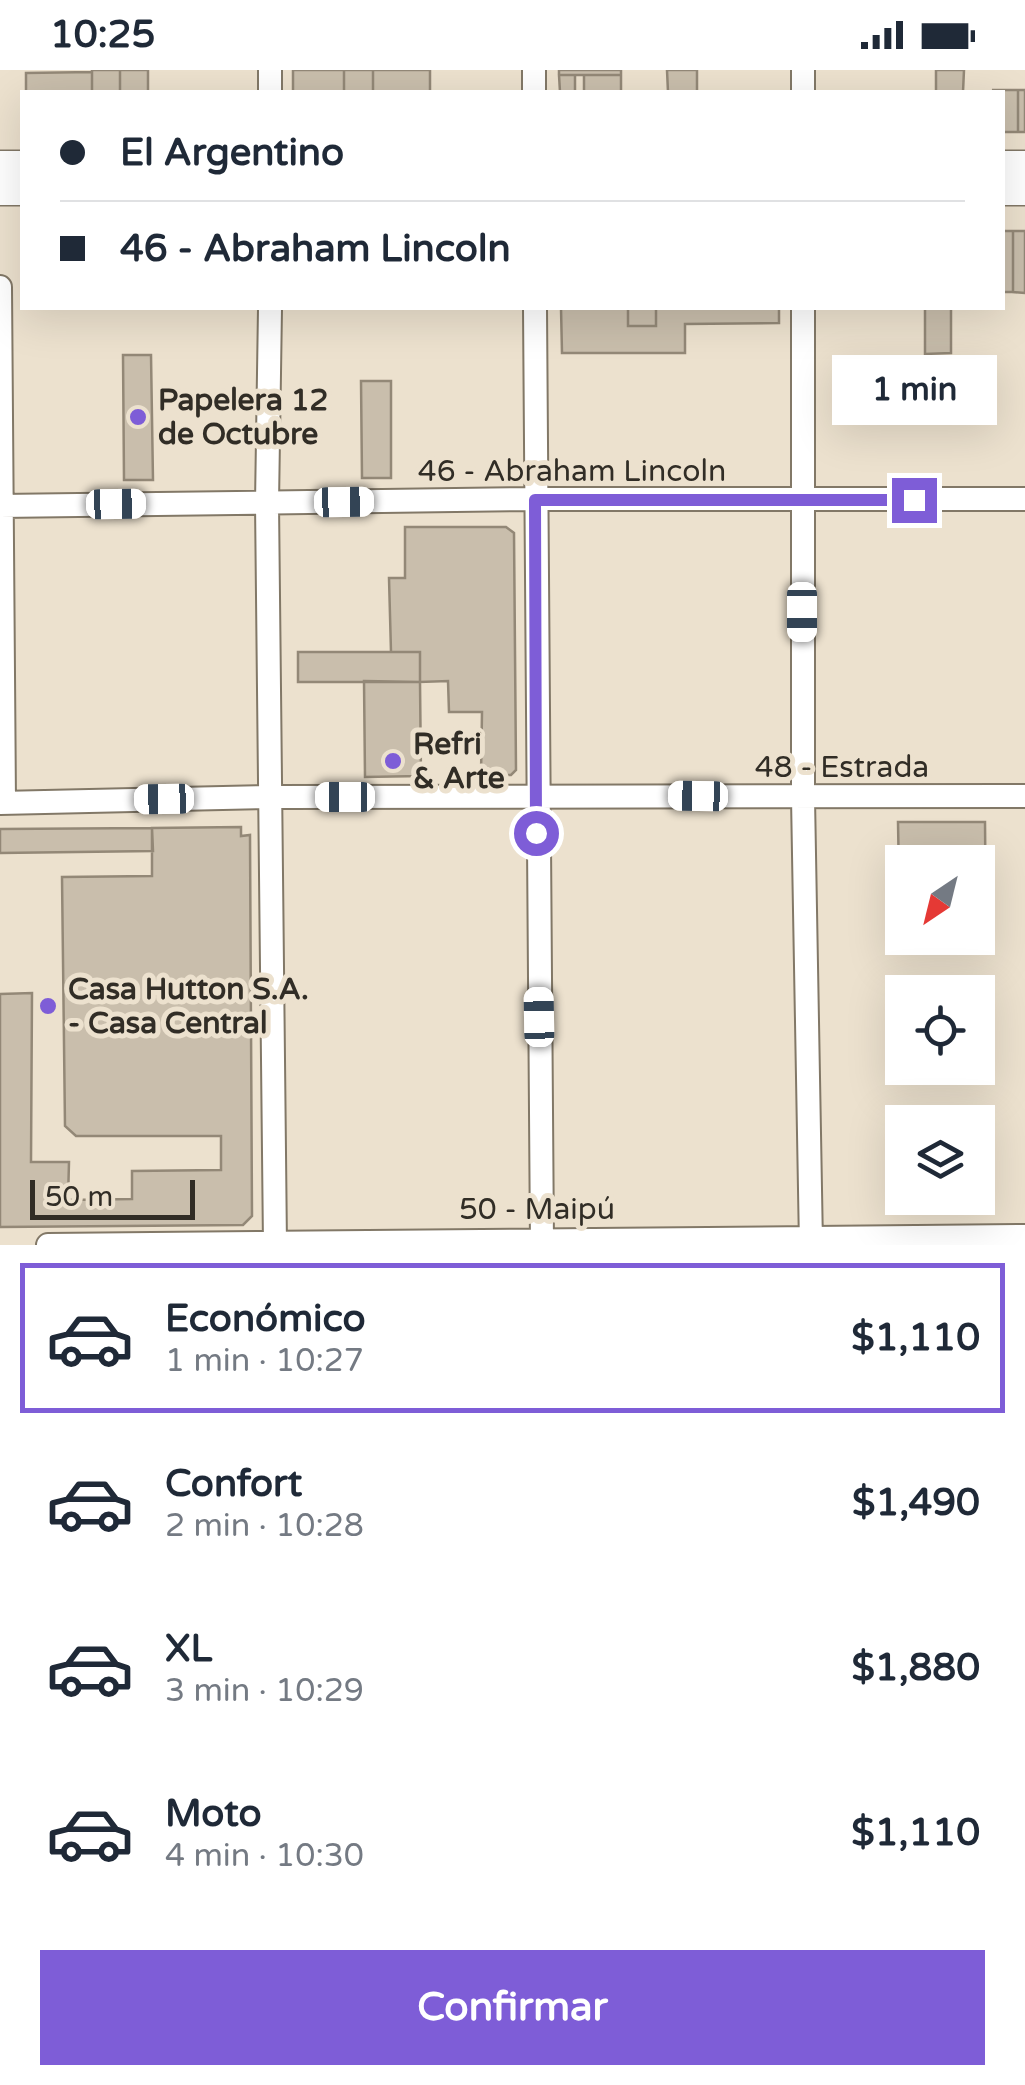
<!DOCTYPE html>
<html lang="es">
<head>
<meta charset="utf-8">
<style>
  :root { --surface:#fff; --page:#f2f2f3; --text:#1f2937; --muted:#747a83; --line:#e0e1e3; --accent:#7e5dd7 }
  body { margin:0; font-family:"Varela Round",sans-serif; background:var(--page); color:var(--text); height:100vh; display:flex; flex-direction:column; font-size:38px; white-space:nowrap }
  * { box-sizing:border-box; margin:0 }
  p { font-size:32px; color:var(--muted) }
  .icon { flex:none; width:55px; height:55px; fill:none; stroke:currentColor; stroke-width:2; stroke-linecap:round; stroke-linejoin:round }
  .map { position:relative; height:1175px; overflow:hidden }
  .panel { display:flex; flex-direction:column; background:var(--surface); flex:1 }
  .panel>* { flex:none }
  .banner { position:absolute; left:20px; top:20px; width:985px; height:220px; border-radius:0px; box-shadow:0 10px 40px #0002; display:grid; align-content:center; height:220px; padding:0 40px; background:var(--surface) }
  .needle { width:65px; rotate:215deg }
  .tools { position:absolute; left:885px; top:775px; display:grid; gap:20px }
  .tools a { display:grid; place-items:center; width:110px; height:110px; border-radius:0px; background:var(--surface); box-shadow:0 10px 40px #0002; font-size:50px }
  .scale { position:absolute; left:30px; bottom:25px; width:165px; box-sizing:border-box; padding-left:10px; border:5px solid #312d26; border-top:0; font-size:28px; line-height:35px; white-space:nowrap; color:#312d26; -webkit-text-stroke:8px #ece1ce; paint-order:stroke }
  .end { position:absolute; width:45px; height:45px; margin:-22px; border:12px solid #7e5dd7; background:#fff; box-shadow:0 0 0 5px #fff }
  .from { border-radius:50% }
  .bubble { position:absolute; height:70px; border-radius:0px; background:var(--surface); box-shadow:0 10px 40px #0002; font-size:32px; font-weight:700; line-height:70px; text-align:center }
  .car { position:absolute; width:30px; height:60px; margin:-30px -15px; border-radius:12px; box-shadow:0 0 8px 2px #0007; background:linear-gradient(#fff 24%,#345 0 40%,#fff 0 76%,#345 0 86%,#fff 0) }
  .banner b { display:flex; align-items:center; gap:35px; height:95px; font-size:38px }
  .banner b+b { border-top:2px solid var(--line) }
  .banner i { width:25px; height:25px; background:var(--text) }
  ul { padding:18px 0 0; list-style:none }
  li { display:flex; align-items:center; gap:30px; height:150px; margin:0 20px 15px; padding:0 20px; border:5px solid transparent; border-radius:0px }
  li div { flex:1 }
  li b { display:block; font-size:38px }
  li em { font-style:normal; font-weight:700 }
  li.current { border-color:var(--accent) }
  li>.icon { width:90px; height:90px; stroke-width:1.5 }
  .button { display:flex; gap:20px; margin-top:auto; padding:20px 40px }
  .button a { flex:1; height:115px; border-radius:0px; background:var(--accent); color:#fff; font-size:40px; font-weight:700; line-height:115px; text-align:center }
  .status { display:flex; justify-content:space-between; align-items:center; height:70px; padding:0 50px; background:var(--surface); direction:ltr }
  .status svg { height:28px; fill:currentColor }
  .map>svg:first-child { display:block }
</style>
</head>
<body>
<div class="status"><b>10:25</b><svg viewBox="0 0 49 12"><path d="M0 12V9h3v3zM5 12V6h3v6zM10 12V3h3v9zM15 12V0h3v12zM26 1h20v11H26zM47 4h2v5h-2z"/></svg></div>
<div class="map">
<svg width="1025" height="1175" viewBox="0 0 1025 1175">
  <rect width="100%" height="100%" fill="#ece1ce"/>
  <path fill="#c9beac" stroke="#938877" stroke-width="2.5" d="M92,0H120V22H92Z
    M120,0H148V22H120Z
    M293,0H344V22H293Z
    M344,0H373V22H344Z
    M373,0H430V22H373Z
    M559,0H621V5H559Z
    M667,0H697V22H668Z
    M936,0H964L963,22H936Z
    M92,2V22H26V3Z
    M559,5H575V22H560Z
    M584,5H621V22H584Z
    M992,20H1018V62H1002V22Z
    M1018,20H1025V62H1018Z
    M1002,161H1013V222H1002Z
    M1013,161H1025V223L1013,222Z
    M561,238H628V256H656V238H779V253L685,254V283H562Z
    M628,238H656V256H628Z
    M925,238H951V283L925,284Z
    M123,285H151L153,410H124Z
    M361,311H391V408H362Z
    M405,457H506L514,463L516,700L511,705H481L482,642H449L448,611L420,612V582H391L389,508H405Z
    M298,582H420V612H298Z
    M364,611L420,612L421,706L365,707Z
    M898,752H985L986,865H978V792H902L900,865Z
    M241,757V766L250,765L252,1146L243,1155L0,1157V924L32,923L31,1092H69L68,1130L132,1129V1101L221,1100V1066H76L65,1056L62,807L152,806V758Z
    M152,758L153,781L0,783V759Z"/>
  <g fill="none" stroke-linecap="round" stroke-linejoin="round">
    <defs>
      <path id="minor" d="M270,0V22
        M803,0V22
        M534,22V0
        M0,217L4,733
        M270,238L267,433L275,1175
        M535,238L542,1175
        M803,238V728L811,1175
        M0,436L535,429H1025
        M0,733L269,727L1025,726
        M48,1175L1025,1166"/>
      <path id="major" d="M0,95H22
        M1002,95H1025
        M0,121H22
        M1002,121H1025"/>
    </defs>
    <use href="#minor" stroke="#827867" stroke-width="26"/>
    <use href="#major" stroke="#827867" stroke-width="31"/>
    <use href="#minor" stroke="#fff" stroke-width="22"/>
    <use href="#major" stroke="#fff" stroke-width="28"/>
  </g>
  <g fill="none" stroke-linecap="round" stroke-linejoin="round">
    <path stroke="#7e5dd7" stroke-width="12" d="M536,763L535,430H914"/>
  </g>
  <g fill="#7e5dd7" stroke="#ece1ce" stroke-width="4">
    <circle cx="138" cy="347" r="10"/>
    <circle cx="393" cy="691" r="10"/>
    <circle cx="48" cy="936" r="10"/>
  </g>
  <g text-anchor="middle" stroke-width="10" stroke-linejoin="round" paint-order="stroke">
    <g font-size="30" font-weight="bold" fill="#312d26" stroke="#ece1ce" text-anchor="start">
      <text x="158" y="340">Papelera 12<tspan x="158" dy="34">de Octubre</tspan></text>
      <text x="413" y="684">Refri<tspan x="413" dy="34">&amp; Arte</tspan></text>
      <text x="68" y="929">Casa Hutton S.A.<tspan x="68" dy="34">- Casa Central</tspan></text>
    </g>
    <g font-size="30" fill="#312d26" stroke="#ece1ce">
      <text x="572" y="411">46 - Abraham Lincoln</text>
      <text x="842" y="707">48 - Estrada</text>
      <text x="537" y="1149">50 - Maipú</text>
    </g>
  </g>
</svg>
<div class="tools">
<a><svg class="needle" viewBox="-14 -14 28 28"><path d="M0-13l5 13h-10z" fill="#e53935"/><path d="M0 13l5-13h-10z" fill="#747a83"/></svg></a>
<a><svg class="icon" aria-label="locate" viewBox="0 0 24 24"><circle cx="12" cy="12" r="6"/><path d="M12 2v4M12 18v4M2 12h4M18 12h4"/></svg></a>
<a><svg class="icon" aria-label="layers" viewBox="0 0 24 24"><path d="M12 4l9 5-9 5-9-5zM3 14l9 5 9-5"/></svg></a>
</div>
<div class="scale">50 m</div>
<i class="end from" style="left:536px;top:763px"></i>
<i class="end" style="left:914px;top:430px"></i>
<div class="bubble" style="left:832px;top:285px;width:165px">1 min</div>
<i class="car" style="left:344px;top:432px;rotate:89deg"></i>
<i class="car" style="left:116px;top:434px;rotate:89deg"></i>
<i class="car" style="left:802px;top:542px;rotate:180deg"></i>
<i class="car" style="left:698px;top:726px;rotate:271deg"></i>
<i class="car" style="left:345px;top:727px;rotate:270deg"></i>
<i class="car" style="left:164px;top:729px;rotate:269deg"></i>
<i class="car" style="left:539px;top:947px;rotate:359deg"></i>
<div class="banner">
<b><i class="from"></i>El Argentino</b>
<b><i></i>46 - Abraham Lincoln</b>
</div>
</div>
<section class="panel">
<ul>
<li class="current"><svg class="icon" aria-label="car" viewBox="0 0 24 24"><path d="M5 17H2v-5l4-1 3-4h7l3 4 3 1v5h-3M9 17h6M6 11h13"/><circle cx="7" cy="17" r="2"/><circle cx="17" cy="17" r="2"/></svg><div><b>Económico</b><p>1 min · 10:27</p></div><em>$1,110</em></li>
<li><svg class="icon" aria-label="car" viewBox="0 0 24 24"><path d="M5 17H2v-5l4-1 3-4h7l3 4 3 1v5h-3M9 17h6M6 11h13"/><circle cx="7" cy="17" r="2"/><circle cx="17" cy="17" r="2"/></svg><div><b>Confort</b><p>2 min · 10:28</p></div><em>$1,490</em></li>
<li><svg class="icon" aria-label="car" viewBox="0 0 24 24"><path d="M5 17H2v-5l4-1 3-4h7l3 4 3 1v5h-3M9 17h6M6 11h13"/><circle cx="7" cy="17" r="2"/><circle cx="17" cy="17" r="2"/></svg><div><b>XL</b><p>3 min · 10:29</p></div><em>$1,880</em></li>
<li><svg class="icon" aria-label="car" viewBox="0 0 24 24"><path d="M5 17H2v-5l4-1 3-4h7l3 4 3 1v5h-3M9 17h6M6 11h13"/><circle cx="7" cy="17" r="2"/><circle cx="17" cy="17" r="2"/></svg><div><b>Moto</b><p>4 min · 10:30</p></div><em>$1,110</em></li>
</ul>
<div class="button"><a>Confirmar</a></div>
</section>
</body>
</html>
